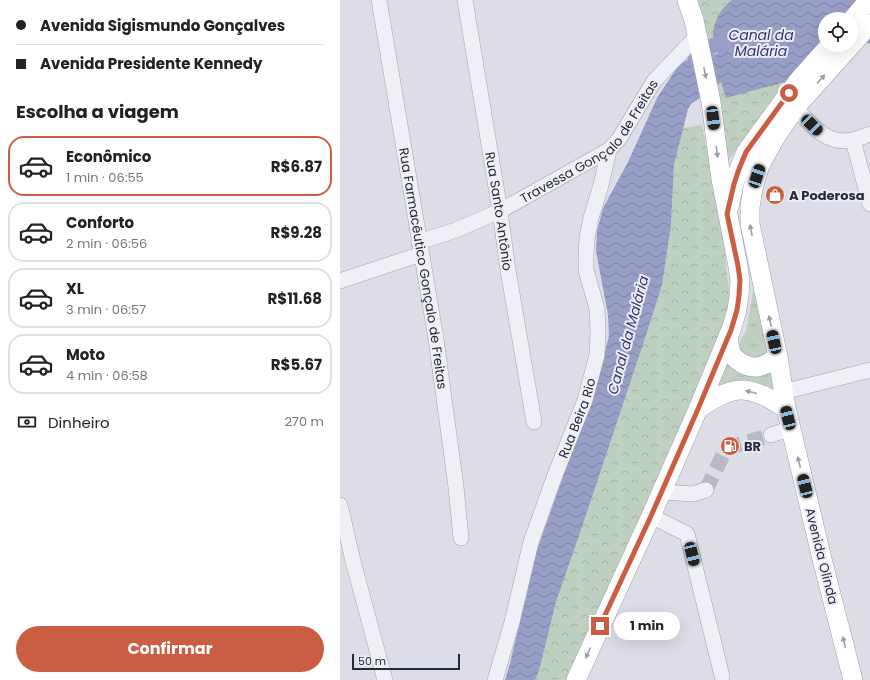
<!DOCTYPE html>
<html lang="pt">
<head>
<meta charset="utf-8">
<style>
  :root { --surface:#fff; --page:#f2f2f2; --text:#222; --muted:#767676; --line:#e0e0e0; --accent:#cb5d42 }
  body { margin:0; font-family:Poppins,sans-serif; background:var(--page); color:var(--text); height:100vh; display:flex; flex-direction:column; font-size:15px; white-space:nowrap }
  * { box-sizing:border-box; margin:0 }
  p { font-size:13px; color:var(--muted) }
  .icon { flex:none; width:22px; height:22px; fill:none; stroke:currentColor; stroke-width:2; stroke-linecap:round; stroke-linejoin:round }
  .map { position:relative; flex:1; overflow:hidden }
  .details { display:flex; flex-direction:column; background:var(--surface); width:340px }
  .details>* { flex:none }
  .hud { display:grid; align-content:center; height:88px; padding:0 16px; background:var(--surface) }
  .buttons { position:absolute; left:478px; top:12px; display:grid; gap:8px }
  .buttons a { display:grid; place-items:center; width:40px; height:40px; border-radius:50%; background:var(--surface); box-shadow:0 4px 16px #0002; font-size:20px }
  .scale { position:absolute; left:12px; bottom:10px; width:108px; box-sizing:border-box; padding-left:4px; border:2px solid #27273d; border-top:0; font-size:11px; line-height:14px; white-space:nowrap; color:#27273d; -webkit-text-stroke:3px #ecedf4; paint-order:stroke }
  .end { position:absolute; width:18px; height:18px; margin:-9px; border:5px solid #cb5d42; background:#fff; box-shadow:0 0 0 2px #fff }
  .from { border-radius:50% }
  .bubble { position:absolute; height:28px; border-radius:14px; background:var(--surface); box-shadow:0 4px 16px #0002; font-size:13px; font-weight:700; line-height:28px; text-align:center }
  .car { position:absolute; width:12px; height:24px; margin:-12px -6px; border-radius:5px; box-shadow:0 0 3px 1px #0007; background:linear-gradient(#222 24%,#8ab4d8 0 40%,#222 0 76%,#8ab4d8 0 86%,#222 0) }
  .hud b { display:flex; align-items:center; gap:14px; height:38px; font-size:15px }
  .hud b+b { border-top:1px solid var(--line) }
  .hud i { width:10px; height:10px; background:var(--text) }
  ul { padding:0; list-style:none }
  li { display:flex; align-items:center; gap:12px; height:60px; margin:0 8px 6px; padding:0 8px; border:2px solid var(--line); border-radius:16px }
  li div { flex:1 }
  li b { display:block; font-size:15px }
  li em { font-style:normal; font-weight:700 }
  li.active { border-color:var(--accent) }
  li>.icon { width:36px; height:36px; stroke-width:1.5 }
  h2 { padding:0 16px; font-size:18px; line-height:48px }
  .pay { display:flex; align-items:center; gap:10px; height:44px; padding:0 16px; font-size:15px }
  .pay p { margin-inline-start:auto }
  .primary-button { display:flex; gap:8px; margin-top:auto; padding:8px 16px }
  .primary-button a { flex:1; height:46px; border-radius:24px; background:var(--accent); color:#fff; font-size:16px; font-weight:700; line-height:46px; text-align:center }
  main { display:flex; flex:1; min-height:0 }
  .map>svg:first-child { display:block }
</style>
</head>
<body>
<main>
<section class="details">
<div class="hud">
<b><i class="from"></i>Avenida Sigismundo Gonçalves</b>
<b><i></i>Avenida Presidente Kennedy</b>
</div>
<h2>Escolha a viagem</h2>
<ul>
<li class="active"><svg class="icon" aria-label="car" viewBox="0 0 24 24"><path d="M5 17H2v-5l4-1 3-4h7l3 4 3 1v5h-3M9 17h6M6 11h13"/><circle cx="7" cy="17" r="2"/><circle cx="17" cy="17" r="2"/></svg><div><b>Econômico</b><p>1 min · 06:55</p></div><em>R$6.87</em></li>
<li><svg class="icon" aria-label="car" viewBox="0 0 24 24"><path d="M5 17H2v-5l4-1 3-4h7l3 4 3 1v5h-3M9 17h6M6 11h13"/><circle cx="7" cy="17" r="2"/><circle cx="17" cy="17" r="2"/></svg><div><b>Conforto</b><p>2 min · 06:56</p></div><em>R$9.28</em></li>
<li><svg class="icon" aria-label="car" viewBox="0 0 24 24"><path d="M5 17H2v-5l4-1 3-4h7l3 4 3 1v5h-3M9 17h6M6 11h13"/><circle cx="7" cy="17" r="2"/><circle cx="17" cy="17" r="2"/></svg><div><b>XL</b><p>3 min · 06:57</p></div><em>R$11.68</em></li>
<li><svg class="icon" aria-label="car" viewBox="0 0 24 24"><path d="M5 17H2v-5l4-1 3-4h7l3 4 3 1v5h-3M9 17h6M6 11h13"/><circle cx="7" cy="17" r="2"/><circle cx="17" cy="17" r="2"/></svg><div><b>Moto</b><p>4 min · 06:58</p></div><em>R$5.67</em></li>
</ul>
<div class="pay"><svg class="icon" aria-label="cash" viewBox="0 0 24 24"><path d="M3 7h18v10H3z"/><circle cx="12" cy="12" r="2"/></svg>Dinheiro<p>270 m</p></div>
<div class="primary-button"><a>Confirmar</a></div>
</section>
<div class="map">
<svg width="530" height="680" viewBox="0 0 530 680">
  <defs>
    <pattern id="grass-tufts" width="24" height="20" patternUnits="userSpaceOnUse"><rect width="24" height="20" fill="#bed0c0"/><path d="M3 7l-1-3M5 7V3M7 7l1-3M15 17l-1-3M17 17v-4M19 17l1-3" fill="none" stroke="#a3b3a6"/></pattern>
    <pattern id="park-crowns" width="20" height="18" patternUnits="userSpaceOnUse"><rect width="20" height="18" fill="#bed0c0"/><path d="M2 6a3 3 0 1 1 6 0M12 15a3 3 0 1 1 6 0" fill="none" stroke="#a3b3a6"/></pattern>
    <pattern id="water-waves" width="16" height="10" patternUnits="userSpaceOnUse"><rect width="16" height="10" fill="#989fc7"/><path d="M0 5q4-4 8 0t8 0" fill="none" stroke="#7c82a3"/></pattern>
  </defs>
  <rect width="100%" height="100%" fill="#dddde7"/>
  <path fill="url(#grass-tufts)" d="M415,280L430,358L417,362L396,350L406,331Z
    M388,360L433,364L440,400L372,394Z"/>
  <path fill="url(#park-crowns)" d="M337,0H522L485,19V44L385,164L354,49Z
    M362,125L383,233L390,303L380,337L328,456L226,680H195L199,671L216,602L331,225L334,165L343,128Z"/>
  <path fill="url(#water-waves)" d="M392,0H529L530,1V44L511,34V19H485V37L448,81L386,98L381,82L360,98L351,104L348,109L334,165L331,225L322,285L307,332L247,512L216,602L199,671L195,680H165L170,663L197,550L258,378L269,336L268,315L256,251L257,231L263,208L288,162L317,98L338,66L347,60L378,54L373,36L374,26L379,14L385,6Z"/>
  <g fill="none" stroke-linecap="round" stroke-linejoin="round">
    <path stroke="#989fc7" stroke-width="15" d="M355,60L370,47L394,37"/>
    <path stroke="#b9b9c5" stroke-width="15" stroke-dasharray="15 8" stroke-linecap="butt" d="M366,490L384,453L387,449L390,447L431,435"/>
    <defs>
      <g id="minor">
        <path id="s1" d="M39,0L96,339L116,487L121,538"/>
        <path id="s2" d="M125,0L160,211L168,270L194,422"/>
        <path d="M455,108C472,125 486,145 512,140C518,139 524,136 530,134"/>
        <path d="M513,140L530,204"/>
        <path id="s3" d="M79,242L116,230L160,211L269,150L279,139L314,81L358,35"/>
        <path d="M0,281L81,254"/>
        <path d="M443,392L530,370"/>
        <path d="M431,435L451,428"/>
        <path d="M322,492L353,494L366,490"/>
        <path d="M0,505L14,565L45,680"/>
        <path d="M311,516L347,534L382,676"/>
        <path id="s4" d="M155,680L172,622L191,542L215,475L245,400L257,355L258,332L257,309L246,270V255L247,238L251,218L261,185L269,150"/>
      </g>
      <path id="major" d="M511,21L529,0
        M389,207L394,184L399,169L406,152L458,81L490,45
        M388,336C389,341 389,347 391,352C395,361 407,368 417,367C424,366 432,361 438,357
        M358,409C370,401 388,389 403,390C419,391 433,401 446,408
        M236,680L311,516L358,409L391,330L397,310L399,296L400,280L398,266L381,179L371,102L354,20L347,0
        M513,680L482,559L446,408L438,357L410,224V207L413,188L420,165L435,138L455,108L530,24"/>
    </defs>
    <use href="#minor" stroke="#a3a3b1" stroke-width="16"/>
    <use href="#major" stroke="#9d9eb2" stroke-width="20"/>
    <use href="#minor" stroke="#eff0f5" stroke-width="15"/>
    <use href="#major" stroke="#fff" stroke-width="19"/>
  </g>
  <defs><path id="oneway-solid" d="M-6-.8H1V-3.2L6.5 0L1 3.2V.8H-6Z"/></defs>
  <g fill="#9e9ea8">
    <use href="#oneway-solid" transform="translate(365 73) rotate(79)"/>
    <use href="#oneway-solid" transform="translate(481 79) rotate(-48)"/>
    <use href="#oneway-solid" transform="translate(377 152) rotate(83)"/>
    <use href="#oneway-solid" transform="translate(411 230) rotate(-101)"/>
    <use href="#oneway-solid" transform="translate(430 321) rotate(-102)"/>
    <use href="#oneway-solid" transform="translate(411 392) rotate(-166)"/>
    <use href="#oneway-solid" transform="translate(459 462) rotate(-104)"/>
    <use href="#oneway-solid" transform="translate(504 642) rotate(-104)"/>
    <use href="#oneway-solid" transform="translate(248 653) rotate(114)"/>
  </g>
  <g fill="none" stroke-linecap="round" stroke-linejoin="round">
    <path stroke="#cb5d42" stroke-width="5" d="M260,626L311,516L358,409L391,330L397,310L399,296L400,280L398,266L387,214L394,184L399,169L406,152L449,93"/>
  </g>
  <defs>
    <symbol id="shop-disc" viewBox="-11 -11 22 22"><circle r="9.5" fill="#cb5d42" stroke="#ecedf4"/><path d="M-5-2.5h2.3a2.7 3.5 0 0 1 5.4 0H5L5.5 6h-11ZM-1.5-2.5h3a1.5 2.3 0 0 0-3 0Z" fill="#fff"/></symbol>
    <symbol id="fuel-disc" viewBox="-11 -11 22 22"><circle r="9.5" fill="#cb5d42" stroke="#ecedf4"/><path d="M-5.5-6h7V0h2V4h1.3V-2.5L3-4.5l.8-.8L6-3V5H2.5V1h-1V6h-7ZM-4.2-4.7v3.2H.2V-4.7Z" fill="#fff"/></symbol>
  </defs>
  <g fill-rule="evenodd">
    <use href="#shop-disc" x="424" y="184" width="22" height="22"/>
    <use href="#fuel-disc" x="379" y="435" width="22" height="22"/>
  </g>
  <g text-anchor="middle" stroke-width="4" stroke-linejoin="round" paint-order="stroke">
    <g font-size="13" fill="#27273d" stroke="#ecedf4">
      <text dy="5" stroke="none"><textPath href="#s3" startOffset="203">Travessa Gonçalo de Freitas</textPath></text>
      <text dy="5" stroke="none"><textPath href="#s2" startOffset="214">Rua Santo Antônio</textPath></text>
      <text dy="5" stroke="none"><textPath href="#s1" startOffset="272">Rua Farmacêutico Gonçalo de Freitas</textPath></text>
      <text dy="5" stroke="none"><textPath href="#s4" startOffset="275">Rua Beira Rio</textPath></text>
      <text transform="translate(482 556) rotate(76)" y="5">Avenida Olinda</text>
    </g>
    <g font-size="13" font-weight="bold" fill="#27273d" stroke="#ecedf4" text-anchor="start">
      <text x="449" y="200">A Poderosa</text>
      <text x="404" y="451">BR</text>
    </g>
    <g font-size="14" font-style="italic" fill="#323870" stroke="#ecedf4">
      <text x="421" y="40">Canal da<tspan x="421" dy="16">Malária</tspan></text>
      <text transform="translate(288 335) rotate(-75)" y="5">Canal da Malária</text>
    </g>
  </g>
</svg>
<div class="buttons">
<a><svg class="icon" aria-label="locate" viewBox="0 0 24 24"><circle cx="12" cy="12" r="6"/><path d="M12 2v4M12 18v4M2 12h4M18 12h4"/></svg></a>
</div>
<div class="scale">50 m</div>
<i class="end from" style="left:449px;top:93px"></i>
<i class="end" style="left:260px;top:626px"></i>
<div class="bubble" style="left:274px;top:612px;width:66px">1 min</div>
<i class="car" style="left:373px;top:118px;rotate:173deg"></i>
<i class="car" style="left:472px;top:125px;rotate:134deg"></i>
<i class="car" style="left:417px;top:176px;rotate:18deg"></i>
<i class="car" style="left:434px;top:342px;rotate:348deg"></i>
<i class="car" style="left:448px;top:418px;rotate:346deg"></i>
<i class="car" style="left:465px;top:486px;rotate:346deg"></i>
<i class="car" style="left:352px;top:554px;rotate:166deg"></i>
</div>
</main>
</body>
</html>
